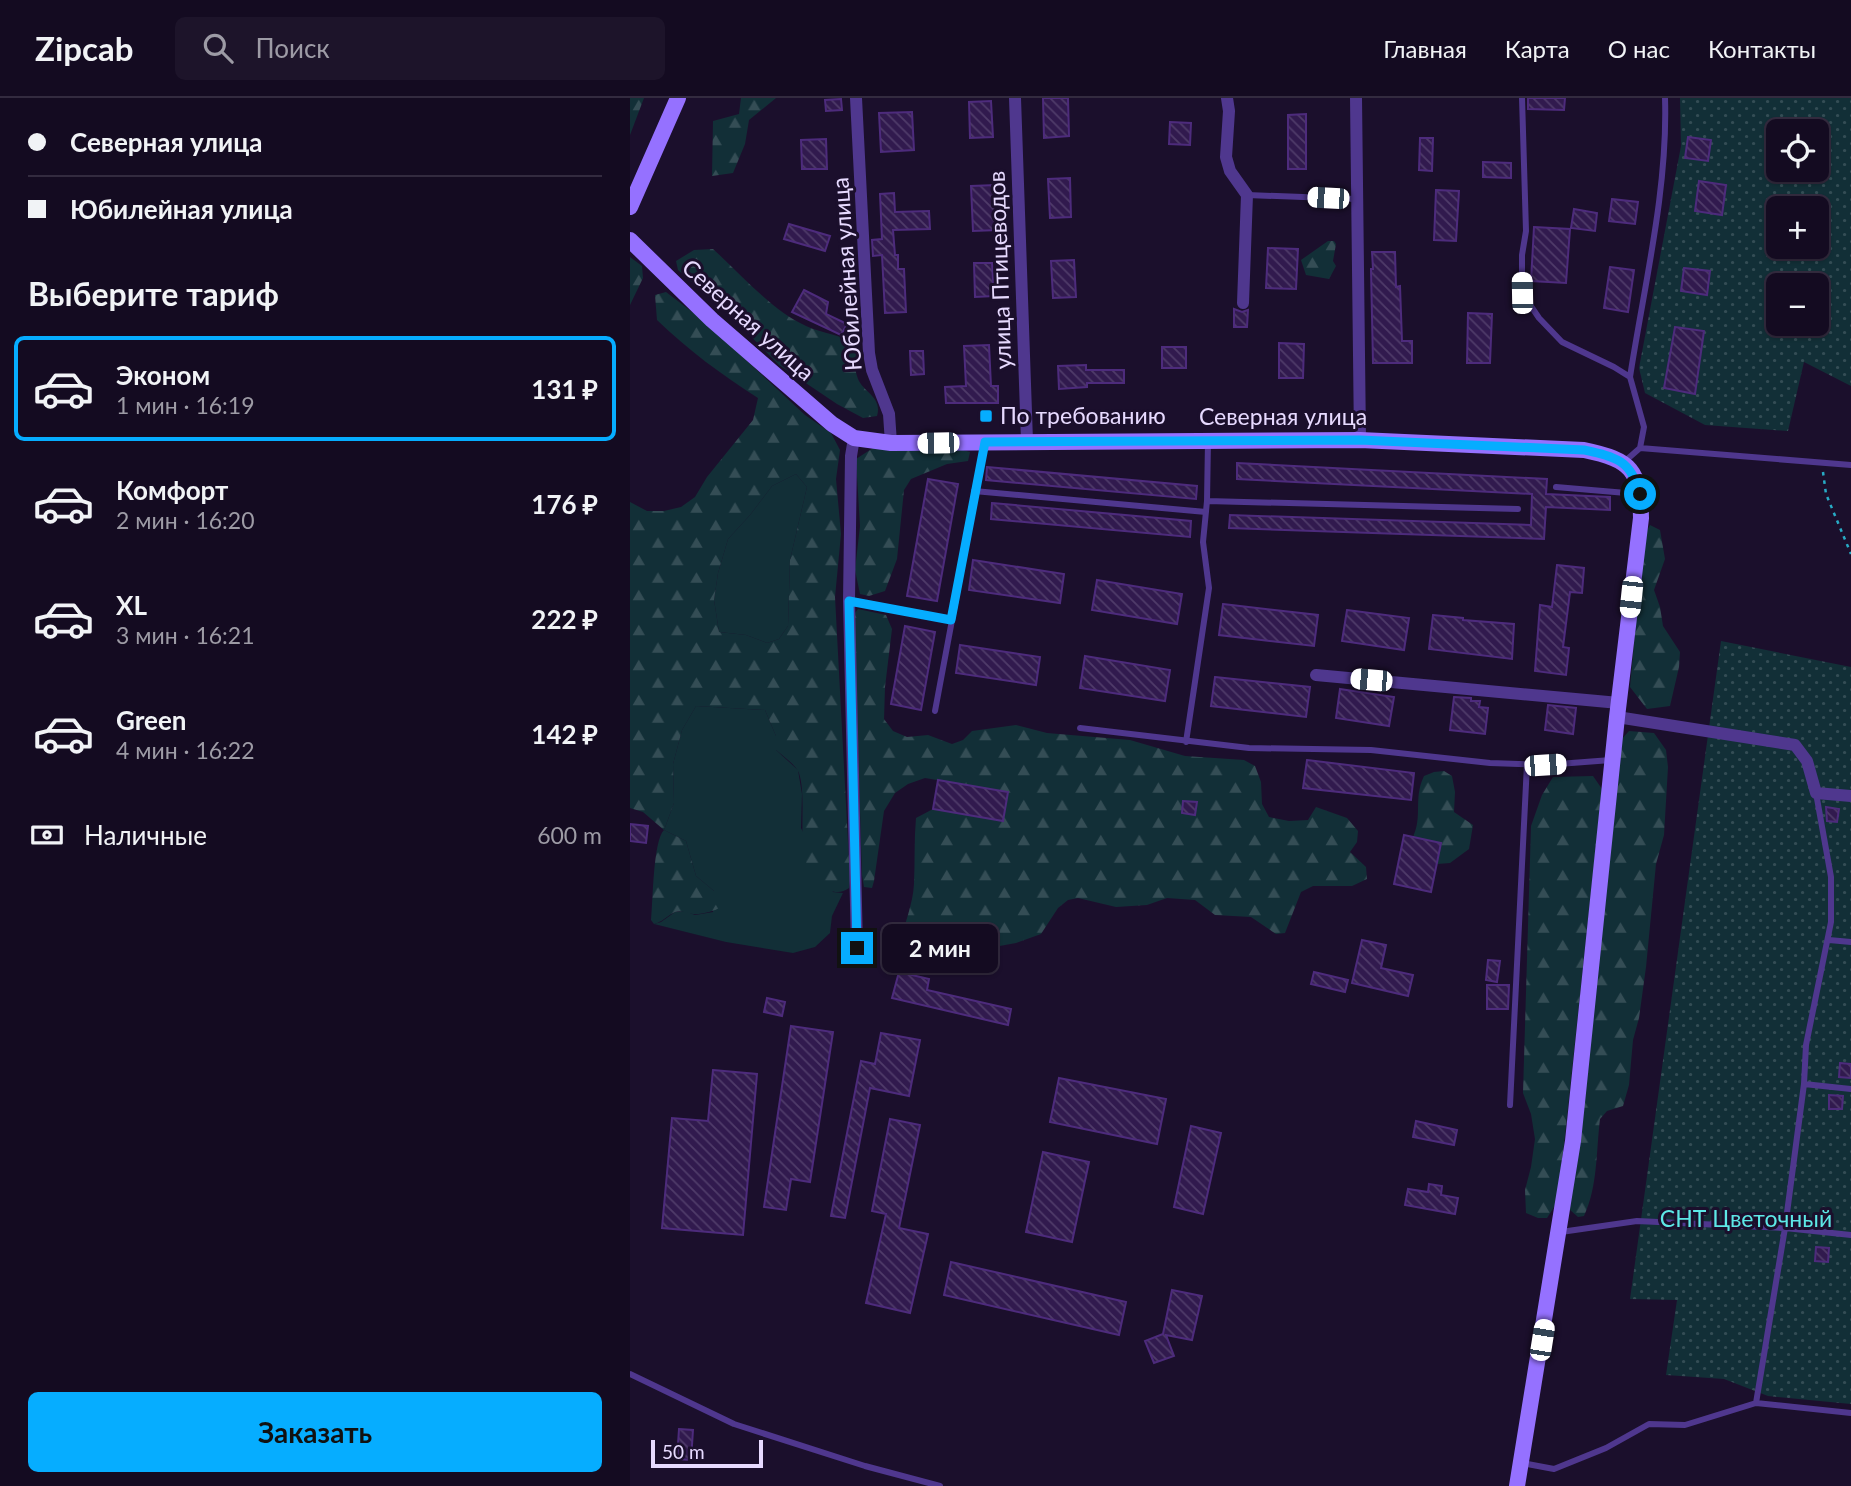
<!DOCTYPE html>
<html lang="ru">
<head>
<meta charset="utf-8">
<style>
  :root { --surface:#140b21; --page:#1d142a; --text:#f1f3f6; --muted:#9d9ba5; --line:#332b3f; --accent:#06adff }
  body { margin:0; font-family:Lato,sans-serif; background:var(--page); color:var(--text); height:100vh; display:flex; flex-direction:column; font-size:26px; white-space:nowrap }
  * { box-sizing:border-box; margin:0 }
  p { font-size:23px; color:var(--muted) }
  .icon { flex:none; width:38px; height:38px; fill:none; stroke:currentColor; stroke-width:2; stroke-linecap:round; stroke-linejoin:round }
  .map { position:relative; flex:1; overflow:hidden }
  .details { display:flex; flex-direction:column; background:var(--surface); width:630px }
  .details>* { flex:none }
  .top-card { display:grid; align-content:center; height:154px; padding:0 28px; background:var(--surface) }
  .tools { position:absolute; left:1136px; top:21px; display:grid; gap:14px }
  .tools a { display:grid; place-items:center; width:63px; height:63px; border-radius:10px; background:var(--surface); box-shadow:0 2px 5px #0004,0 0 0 2px var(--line); font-size:35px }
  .scale { position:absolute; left:21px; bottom:18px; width:112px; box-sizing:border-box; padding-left:7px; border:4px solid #e7daff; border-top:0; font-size:19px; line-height:24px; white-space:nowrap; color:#e7daff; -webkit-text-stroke:5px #1b0f2c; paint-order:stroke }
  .end { position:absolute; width:32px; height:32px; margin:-16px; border:9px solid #06adff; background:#111; box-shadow:0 0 0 4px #111 }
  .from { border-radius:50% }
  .bubble { position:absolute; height:49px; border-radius:10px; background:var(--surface); box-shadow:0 2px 5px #0004,0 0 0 2px var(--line); font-size:23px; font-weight:700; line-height:49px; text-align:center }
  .car { position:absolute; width:21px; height:42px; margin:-21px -10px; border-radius:9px; box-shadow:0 0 5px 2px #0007; background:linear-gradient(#fff 24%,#345 0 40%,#fff 0 76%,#345 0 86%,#fff 0) }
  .top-card b { display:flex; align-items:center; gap:24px; height:66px; font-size:26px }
  .top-card b+b { border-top:2px solid var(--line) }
  .top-card i { width:18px; height:18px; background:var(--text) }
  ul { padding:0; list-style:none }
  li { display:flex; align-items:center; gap:21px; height:105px; margin:0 14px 10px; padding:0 14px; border:4px solid transparent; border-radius:10px }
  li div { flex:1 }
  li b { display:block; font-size:26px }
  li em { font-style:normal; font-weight:700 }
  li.active { border-color:var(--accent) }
  li>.icon { width:63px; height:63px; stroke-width:1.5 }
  h2 { padding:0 28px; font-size:32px; line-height:84px }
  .pay { display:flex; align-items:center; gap:18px; height:77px; padding:0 28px; font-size:26px }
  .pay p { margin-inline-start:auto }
  .action { display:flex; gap:14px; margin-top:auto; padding:14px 28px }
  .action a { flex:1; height:80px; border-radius:10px; background:var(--accent); color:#111; font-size:28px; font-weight:700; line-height:80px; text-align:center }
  header { display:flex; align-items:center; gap:42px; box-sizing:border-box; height:98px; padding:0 35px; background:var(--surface); border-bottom:2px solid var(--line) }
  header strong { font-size:33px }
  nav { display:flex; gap:38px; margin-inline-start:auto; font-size:24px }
  .search { width:490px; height:63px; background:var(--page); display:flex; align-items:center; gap:18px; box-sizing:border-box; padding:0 24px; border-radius:10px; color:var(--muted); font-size:26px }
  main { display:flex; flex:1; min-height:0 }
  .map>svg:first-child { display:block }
</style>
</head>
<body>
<header>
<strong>Zipcab</strong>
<div class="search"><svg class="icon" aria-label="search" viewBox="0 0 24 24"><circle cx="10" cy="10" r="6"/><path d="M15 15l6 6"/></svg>Поиск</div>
<nav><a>Главная</a><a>Карта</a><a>О нас</a><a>Контакты</a></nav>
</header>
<main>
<section class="details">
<div class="top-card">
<b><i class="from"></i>Северная улица</b>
<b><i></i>Юбилейная улица</b>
</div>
<h2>Выберите тариф</h2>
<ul>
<li class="active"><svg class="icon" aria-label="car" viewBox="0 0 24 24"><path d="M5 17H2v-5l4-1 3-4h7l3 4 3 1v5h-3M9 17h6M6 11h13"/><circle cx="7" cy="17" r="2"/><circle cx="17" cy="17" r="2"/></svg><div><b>Эконом</b><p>1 мин · 16:19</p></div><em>131 ₽</em></li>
<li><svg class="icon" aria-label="car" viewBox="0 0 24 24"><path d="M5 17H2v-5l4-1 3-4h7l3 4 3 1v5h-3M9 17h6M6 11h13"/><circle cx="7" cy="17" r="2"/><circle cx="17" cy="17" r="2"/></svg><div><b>Комфорт</b><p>2 мин · 16:20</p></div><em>176 ₽</em></li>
<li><svg class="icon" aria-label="car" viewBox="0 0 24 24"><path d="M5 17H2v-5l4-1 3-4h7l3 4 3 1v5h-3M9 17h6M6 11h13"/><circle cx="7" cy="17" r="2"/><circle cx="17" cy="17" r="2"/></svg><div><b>XL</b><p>3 мин · 16:21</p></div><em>222 ₽</em></li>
<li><svg class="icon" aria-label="car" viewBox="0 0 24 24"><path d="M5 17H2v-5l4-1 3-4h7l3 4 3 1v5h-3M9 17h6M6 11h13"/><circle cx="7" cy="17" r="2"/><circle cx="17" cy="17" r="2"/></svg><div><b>Green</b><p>4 мин · 16:22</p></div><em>142 ₽</em></li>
</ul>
<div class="pay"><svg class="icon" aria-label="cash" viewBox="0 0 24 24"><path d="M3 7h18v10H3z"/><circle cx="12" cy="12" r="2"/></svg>Наличные<p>600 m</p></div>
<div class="action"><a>Заказать</a></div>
</section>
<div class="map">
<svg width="1221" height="1388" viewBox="0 0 1221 1388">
  <defs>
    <pattern id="forest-firs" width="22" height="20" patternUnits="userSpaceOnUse" patternTransform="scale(1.75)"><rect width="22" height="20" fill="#122f37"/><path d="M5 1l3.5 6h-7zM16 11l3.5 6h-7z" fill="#344d55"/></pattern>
    <pattern id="garden-dots" width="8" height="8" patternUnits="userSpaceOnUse" patternTransform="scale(1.75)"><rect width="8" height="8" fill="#122f37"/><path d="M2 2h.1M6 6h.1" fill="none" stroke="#344d55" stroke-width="1.8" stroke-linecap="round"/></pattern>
    <pattern id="building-back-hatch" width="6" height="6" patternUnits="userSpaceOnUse" patternTransform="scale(1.75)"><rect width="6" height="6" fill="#311a4e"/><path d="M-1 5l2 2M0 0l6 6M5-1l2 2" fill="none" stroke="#4f3b69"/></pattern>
  </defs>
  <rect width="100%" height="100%" fill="#1b0f2c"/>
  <path fill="#122f37" d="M166,376L177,389L160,462L158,528L149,541L137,545L116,537L89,534L84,502L88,475L98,441L120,417L142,388Z
    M66,608L135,612L146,638V652L168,672L172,696L171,730L203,794L213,795L202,818L200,835L185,849L163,855L96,844L24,826L31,824L45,814L55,813L65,817L83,814L84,793L66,778L56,743L34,732L44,705L43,666L52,632Z"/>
  <path fill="url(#forest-firs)" fill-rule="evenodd" d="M0,0H14L0,37Z
    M111,0H146L119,22L115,46L103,75L82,78L83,23L109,16Z
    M698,143H704L706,146L703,163L706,168L699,181L676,177L671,162Z
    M83,151C112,177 141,212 176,228C193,236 212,236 227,248C226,257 224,269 227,278C231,294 253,298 247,318L233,320L207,306L149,267L103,220L48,172L46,163L64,152Z
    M0,159L12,168L13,180L0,207Z
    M36,194L74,223L175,317L201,335L210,352L206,381L211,436L205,499L220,782L219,790C212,795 206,795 198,792C158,774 180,709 169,675C166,667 153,658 146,652V638L135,612L66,608L52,632L43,666L44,705L34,732L56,743L66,778L84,793L91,805V809C85,813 70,817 63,816C56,815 52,812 45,814C37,818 32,824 24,826L21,822C23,803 23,743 34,732L13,714L0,710V404L17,413H34L51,409L65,399L77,379L123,322L128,300C92,277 58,252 27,222L25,197ZM166,376L177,389L160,462L158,528L149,541L137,545L116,537L89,534L84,502L88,475L98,441L120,417L142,388Z
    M243,350C275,356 308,344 340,354L338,363L317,366L281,381L274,392L267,461L255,493L239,498L230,496L225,472L230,428L226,361Z
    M1020,427L1030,432L1035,461L1024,492L1030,509L1033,528L1050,554L1049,569L1040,608L1017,611L1000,589L1014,438Z
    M228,511L256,517L262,531L255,589L254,621L263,633L277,639L298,637L322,646L333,642L342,633L386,627L417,635L500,642L555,658L614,662L625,668L631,684L632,706L639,719L659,723L678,722L686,709L717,720L728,733L727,744L720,754L736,769L737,781L722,788H683L671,794L655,835L646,836L621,819L585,817L565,802L537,800L517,807L486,809L448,800L438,802L428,810L411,836L386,845L364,849H335L320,852L310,859L295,861L284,858L271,845C274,825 283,807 284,786C285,764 284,742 286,720L303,711L373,722L378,694L295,680L278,686L265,695L254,713L244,783L242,790L234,789L232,777L225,546V515Z
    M999,633L1024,635L1036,652L1038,669L1034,737L1026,766L1016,869L1009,920L1003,942L999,987L993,1008L977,1013L970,1021C966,1053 968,1088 954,1118L948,1119L939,1111L990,643Z
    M814,673L822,678L825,694L824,714L843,727L839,751L820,765L807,766L811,745L783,739C793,718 783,701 794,678L804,674Z
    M963,678L972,691L934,1047L926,1106L917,1120H908L896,1115L895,1092L901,1069L905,1041L901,1016L893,995L901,728L912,697L923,679Z"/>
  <path fill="url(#garden-dots)" fill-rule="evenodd" d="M1050,0H1221V288L1174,264L1158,333L1075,327L1015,295L1009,270L1051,48ZM1148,33H1186V72H1148ZM1148,110H1186V149H1148ZM1148,187H1186V226H1148Z
    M1091,543L1221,569V1306L1138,1298L1094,1281L1036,1277L1047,1202L1000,1201Z"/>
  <path fill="url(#building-back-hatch)" stroke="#4d2b7c" stroke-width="2" d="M413,0H438L439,38L414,40Z
    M898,0H935L934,12L898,11Z
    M211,1L212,12L196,13L195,2Z
    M361,3L363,39L340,40L339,4Z
    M282,14L284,52L251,54L249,15Z
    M676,16V71H658V17Z
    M540,24L561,25L560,47L539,46Z
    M1058,39L1081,42L1078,63L1055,60Z
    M790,40H803L802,73L789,72Z
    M196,41L197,71H172L171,42Z
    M853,64L881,65V80L853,79Z
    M440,80L441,119L420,120L418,81Z
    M1069,83L1096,87L1092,117L1065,113Z
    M366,87L368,132L343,133L341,88Z
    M806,92L829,93L826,143L804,142Z
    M264,95L265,114L299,113L300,131L263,132L265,157H268V171H274L276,214L255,215L252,157L243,158L242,142L252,141L250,96Z
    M982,101L1008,104L1005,126L979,123Z
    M944,111L967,115L965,133L941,130Z
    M159,126L200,138L195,153L154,141Z
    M904,129L940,131L936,185L901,183Z
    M638,150L668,151L666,191L636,190Z
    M742,154H765L766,189L770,188L772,243H782V265H743L741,171H743Z
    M444,162L446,199L423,200L421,163Z
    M344,165H362L364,198L345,199Z
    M980,169L1004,172L998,214L974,210Z
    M1054,170L1080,173L1077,197L1051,193Z
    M174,192L198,204L196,216L217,226L211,237L162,214Z
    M604,211L612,214L618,212L617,229H604Z
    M838,215L862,216L860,265H837Z
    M1045,229L1074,233L1065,296L1034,290Z
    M649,245L674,246L673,280H649Z
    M359,247L361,288H368V305H316L315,289L336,288L334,248Z
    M532,249H556V270H532Z
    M280,253H293L294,276L281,277Z
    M456,267V272H494V285H457V289L429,291L428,268Z
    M607,365L917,381L916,396L980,399V412L916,409L914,441L599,430L600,417L901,427L902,396L607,381Z
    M357,369L567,388L566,401L356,382Z
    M298,381L328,386L307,503L277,498Z
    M362,405L561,423L560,439L361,421Z
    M343,462L434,476L430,505L339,492Z
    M927,467L954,470L952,495L940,494L933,549L939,550L936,577L905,573L910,507L922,509Z
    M467,482L552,496L547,526L462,512Z
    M593,506L688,517L684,548L589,537Z
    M717,512L779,520L774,552L712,543Z
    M803,517L833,520V522L884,526L882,561L799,551Z
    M275,528L305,534L291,612L261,606Z
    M330,547L410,559L406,587L326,575Z
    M455,558L540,572L535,603L450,590Z
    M585,579L680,589L676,619L581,608Z
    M710,591L764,599L759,628L706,620Z
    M824,599L841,600V603H850L849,609L858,610L855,636L820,632Z
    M918,607L946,610L943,636L915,632Z
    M677,662L784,675L781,702L673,690Z
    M308,682L378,694L373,723L303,711Z
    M553,703L567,704L565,717L552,715Z
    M1196,709L1209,711L1207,724L1197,723Z
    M0,726L18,728L16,745L0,743Z
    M774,737L811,745L801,794L764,786Z
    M732,842L756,847L751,870L783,877L778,898L722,885Z
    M858,862L870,863L867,884L856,882Z
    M269,874L299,881L297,892L381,911L378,927L262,900Z
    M684,874L718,882L715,894L681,886Z
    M857,887H879L878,911H857Z
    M137,900L155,904L152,918L134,914Z
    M161,928L203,934L180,1084L161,1081L156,1112L134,1109Z
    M251,935L290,942L279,998L240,990L215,1120L201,1118L231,963L245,966Z
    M1210,965L1221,966V980L1209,979Z
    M83,972L127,976L113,1137L32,1130L42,1020L78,1023Z
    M429,980L536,1001L527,1046L420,1024Z
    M1199,997L1213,998L1212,1011H1199Z
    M260,1021L290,1027L269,1130L298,1136L280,1215L236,1205L256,1116L242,1113Z
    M786,1023L827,1032L824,1047L783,1039Z
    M561,1028L591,1035L573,1116L544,1109Z
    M413,1054L459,1064L442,1144L396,1134Z
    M799,1086L812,1088L811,1097L828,1100L825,1116L775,1107L778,1091L798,1094Z
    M1186,1149L1199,1150L1198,1164L1185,1163Z
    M321,1164L496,1204L489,1237L314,1197Z
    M542,1192L572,1198L562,1242L536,1237L544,1258L524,1265L515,1243L533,1236Z
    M49,1331L63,1332L61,1362L47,1361Z"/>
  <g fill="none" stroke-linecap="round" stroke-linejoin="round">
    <path stroke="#28abc5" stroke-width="2.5" stroke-dasharray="3.5 5" stroke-linecap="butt" d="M1193,374L1196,396L1221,456"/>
    <path stroke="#4f378e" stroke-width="6" d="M892,0L896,133L892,157V195L909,220L932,244L984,269L1000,279L1014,329L1010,350L994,364
      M617,97L726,101
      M1000,279C1014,188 1038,92 1035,0
      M1010,350L1221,367
      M926,389L1008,396
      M344,393L576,414
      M577,403L888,411
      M220,503L321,522
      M305,613L355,346
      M450,630L619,650L741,652L860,665L915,667L981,662
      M556,644L579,490L573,444L577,403L578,343
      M1199,842L1221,844
      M1174,986L1221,991
      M880,1007L897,666
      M931,1134L1007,1123L1155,1130L1221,1137
      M0,1276L104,1326L235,1368L310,1388
      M1126,1305L1221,1315
      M892,1365L924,1371L976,1350L1019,1326L1055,1327L1126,1305L1155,1130L1174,986L1176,947L1201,824V779L1186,695"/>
    <path stroke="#4f378e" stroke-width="12" d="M226,0L239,255L242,272L259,316L261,345
      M385,0L397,343
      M597,0L599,13L596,59L600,73L617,97L613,205
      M726,0L730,342
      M224,340L221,358L219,503L227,850
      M686,577L989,605
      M987,619L1165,647L1177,663L1186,695L1221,698"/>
    <path stroke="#9571ff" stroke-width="16" d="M0,109L48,0
      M0,142L82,222L202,326L224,340L261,345L730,342L954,352C1002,362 1010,372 1011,420L987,619L943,1043L887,1388"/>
  </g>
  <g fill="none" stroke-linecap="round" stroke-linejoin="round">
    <path stroke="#06adff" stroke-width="9" d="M227,850L219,503L321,522L355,344L730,342L954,352C986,359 1001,362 1010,396"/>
  </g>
  <rect fill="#06adff" stroke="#1b0f2c" stroke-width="2.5" x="349" y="311" width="14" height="14" rx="3.5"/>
  <g text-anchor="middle" stroke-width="6" stroke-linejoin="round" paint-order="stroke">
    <g font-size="23" fill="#e7daff" stroke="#1b0f2c">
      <text transform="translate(370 172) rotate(-92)" y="8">улица Птицеводов</text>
      <text transform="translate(217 176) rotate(-94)" y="8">Юбилейная улица</text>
      <text transform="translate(118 222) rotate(42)" y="8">Северная улица</text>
      <text x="653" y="327">Северная улица</text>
    </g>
    <g font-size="23" fill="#e7daff" stroke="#1b0f2c" text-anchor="start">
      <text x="370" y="326">По требованию</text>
    </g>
    <g font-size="23" fill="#5de8e6" stroke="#1b0f2c">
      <text x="1116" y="1129">СНТ Цветочный</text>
    </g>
  </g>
</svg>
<div class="tools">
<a><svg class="icon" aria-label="locate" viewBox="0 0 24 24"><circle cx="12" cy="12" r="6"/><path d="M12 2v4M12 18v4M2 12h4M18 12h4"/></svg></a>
<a>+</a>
<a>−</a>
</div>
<div class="scale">50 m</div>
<i class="end from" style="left:1010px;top:396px"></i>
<i class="end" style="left:227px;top:850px"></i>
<div class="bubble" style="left:252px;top:826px;width:116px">2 мин</div>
<i class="car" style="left:698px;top:100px;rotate:273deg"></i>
<i class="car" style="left:892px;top:195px;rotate:359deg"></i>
<i class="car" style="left:308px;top:345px;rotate:269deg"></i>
<i class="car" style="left:1001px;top:499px;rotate:186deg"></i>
<i class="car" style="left:741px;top:582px;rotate:275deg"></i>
<i class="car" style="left:915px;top:667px;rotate:86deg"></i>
<i class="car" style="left:912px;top:1242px;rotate:9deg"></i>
</div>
</main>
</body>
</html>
